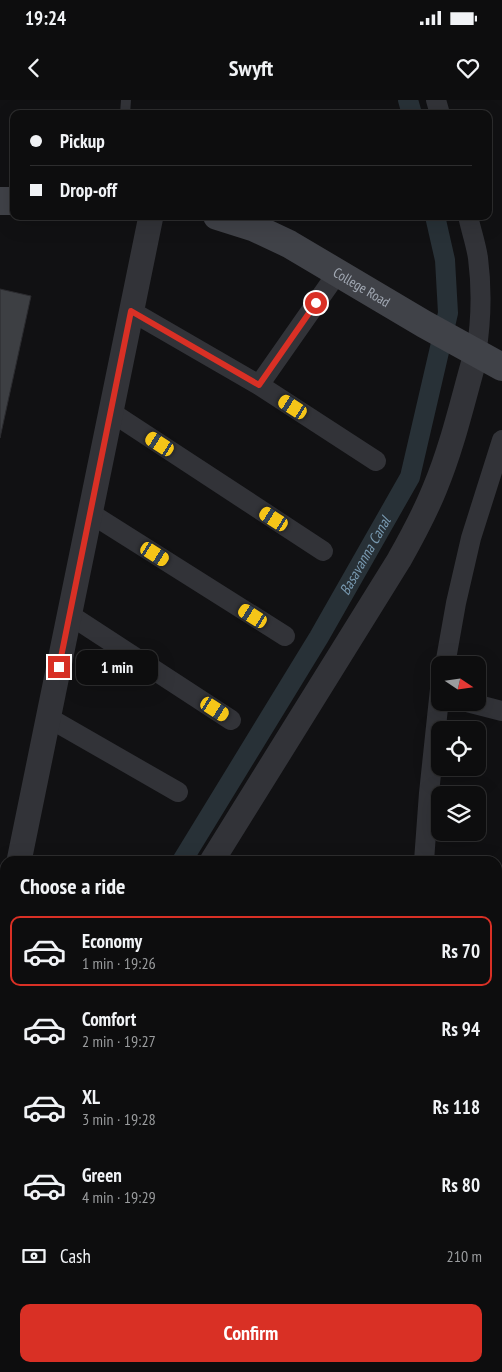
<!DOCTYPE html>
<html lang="en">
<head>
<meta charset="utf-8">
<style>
  :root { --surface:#0d0d0e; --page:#1b1b1c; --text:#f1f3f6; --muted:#9a9c9e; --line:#2d2d2e; --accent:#d93025 }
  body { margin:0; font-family:"PT Sans Narrow",sans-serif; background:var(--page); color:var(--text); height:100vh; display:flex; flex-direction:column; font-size:19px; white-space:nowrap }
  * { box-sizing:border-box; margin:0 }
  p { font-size:16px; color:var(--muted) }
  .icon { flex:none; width:28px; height:28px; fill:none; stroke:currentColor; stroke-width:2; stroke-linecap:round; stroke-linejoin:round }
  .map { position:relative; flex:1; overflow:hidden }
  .drawer { position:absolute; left:0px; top:756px; width:502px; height:516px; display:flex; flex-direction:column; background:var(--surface); border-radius:15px 15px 0 0; box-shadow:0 5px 20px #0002,0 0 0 1px var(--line) }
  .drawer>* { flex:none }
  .guide { position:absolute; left:10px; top:10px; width:482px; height:110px; border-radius:10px; box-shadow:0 5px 20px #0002,0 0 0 1px var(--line); display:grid; align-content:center; height:110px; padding:0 20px; background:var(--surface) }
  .needle { width:32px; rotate:103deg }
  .tools { position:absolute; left:431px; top:556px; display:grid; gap:10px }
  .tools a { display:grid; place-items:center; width:55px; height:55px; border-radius:10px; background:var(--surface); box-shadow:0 5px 20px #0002,0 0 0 1px var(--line); font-size:25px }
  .end { position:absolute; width:22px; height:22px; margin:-11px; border:6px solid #d93025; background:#fff; box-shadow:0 0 0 2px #fff }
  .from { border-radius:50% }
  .bubble { position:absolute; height:35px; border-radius:10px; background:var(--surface); box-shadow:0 5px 20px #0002,0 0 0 1px var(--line); font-size:16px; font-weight:700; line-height:35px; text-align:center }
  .car { position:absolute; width:15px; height:30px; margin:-15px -8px; border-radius:6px; box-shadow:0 0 4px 1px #0007; background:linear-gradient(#f5c518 24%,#345 0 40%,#f5c518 0 76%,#345 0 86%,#f5c518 0) }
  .guide b { display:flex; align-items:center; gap:18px; height:48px; font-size:19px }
  .guide b+b { border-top:1px solid var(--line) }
  .guide i { width:12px; height:12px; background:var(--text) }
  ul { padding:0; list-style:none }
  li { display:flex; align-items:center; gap:15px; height:70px; margin:0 10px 8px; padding:0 10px; border:2px solid transparent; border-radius:10px }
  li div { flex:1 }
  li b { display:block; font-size:19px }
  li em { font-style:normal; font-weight:700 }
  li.selected { border-color:var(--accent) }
  li>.icon { width:45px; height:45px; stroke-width:1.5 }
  h2 { padding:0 20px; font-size:22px; line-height:60px }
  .pay { display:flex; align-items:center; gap:12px; height:55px; padding:0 20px; font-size:19px }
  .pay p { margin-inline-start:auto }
  .cta { display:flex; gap:10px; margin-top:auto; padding:10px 20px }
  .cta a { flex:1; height:58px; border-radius:10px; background:var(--accent); color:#fff; font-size:20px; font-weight:700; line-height:58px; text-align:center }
  .status { display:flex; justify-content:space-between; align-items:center; height:35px; padding:0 25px; background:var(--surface); direction:ltr }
  .status svg { height:14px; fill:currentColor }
  header { display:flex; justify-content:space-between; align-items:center; height:65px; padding:0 20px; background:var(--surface); font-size:22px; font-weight:700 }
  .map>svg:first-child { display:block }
</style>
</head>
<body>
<div class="status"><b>19:24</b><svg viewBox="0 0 49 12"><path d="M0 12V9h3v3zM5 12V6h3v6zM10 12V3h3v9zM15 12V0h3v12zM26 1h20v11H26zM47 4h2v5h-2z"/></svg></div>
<header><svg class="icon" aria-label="back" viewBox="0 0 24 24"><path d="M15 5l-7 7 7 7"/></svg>Swyft<svg class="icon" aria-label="heart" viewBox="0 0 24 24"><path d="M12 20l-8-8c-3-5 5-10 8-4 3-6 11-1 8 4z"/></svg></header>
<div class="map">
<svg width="502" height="1272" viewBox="0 0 502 1272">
  <rect width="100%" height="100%" fill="#111113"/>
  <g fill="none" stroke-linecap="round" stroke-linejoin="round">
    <g stroke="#283137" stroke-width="20">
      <path d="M408,0L412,14"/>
      <path id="s1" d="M182,761L319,537L410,377L448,213L445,160L435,116"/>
      <path d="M0,1036L5,1030"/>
    </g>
  </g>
  <path fill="#3d3f43" stroke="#2b2b2f" d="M0,189L31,196L0,338Z"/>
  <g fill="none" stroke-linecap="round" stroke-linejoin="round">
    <path stroke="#323338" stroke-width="10" d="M125,14L126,0"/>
    <path stroke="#323338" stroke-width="20" d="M436,0L440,14
      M468,116C471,130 476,144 478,158C482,189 481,223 476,254
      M131,211L259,285L376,361
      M259,285L338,172
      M111,312L323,451
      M90,413L285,536
      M70,515L231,620
      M445,565L456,503L471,438L502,340
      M467,602L502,611
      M49,618L178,692
      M424,761L429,693L440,589
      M498,1099H502
      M0,1185H5
      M162,1268V1272
      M299,1268V1272
      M429,1268V1272
      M4,1272L5,1230"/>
    <path stroke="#323338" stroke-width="25" d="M19,761L151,116
      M212,761L399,460C412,437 425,413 435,388C453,345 463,299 476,254
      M0,822L5,807
      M0,1073L5,1067"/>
    <g stroke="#404248" stroke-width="28">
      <path d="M0,101H14"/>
      <path id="s2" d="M217,116L255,128L289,144L424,224L502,267"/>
    </g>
  </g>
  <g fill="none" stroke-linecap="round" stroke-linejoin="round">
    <path stroke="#d93025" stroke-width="6" d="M59,567L131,211L259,285L316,203"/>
  </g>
  <g text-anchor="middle" stroke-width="4.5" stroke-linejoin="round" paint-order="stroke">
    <g font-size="14" fill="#a2a9b4" stroke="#0c0c0e">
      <text dy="5" stroke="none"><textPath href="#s2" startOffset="162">College Road</textPath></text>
    </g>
    <g font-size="15" font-style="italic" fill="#7899b0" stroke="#0c0c0e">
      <text dy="5" stroke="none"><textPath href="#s1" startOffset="356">Basavanna Canal</textPath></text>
    </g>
  </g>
</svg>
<div class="tools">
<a><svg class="needle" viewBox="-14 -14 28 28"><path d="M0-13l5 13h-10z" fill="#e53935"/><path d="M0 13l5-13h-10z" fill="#9a9c9e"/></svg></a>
<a><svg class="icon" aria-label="locate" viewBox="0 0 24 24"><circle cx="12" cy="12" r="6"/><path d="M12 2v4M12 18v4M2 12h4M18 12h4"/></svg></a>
<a><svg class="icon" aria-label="layers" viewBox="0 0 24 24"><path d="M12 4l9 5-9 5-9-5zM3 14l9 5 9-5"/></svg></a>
</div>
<i class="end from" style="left:316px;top:203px"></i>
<i class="end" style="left:59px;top:567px"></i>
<div class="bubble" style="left:76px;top:550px;width:82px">1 min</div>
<i class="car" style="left:293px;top:307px;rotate:303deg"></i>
<i class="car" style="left:160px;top:344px;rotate:303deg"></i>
<i class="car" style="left:274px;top:419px;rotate:303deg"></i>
<i class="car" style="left:155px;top:454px;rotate:122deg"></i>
<i class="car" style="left:253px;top:516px;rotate:302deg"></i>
<i class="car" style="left:215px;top:609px;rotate:123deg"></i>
<div class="guide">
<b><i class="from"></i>Pickup</b>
<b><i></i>Drop-off</b>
</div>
<section class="drawer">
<h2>Choose a ride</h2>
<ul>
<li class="selected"><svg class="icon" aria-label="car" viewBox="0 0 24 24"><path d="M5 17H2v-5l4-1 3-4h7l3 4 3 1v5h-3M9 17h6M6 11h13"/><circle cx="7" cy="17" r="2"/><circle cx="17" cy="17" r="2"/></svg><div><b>Economy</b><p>1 min · 19:26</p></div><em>Rs 70</em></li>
<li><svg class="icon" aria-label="car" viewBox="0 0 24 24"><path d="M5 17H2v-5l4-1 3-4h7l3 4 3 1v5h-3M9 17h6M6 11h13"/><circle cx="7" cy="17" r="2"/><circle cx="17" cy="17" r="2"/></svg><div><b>Comfort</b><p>2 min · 19:27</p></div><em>Rs 94</em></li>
<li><svg class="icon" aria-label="car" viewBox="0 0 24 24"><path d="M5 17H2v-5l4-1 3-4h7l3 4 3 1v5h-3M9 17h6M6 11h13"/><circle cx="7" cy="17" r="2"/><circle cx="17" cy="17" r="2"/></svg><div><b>XL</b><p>3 min · 19:28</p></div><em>Rs 118</em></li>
<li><svg class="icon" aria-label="car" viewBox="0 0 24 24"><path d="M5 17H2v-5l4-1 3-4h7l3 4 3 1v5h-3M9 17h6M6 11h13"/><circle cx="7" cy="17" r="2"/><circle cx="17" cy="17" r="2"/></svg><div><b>Green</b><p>4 min · 19:29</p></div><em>Rs 80</em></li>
</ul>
<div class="pay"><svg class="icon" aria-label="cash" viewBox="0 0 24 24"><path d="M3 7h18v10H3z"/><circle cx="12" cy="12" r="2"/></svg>Cash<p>210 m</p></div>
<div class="cta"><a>Confirm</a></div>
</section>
</div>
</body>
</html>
